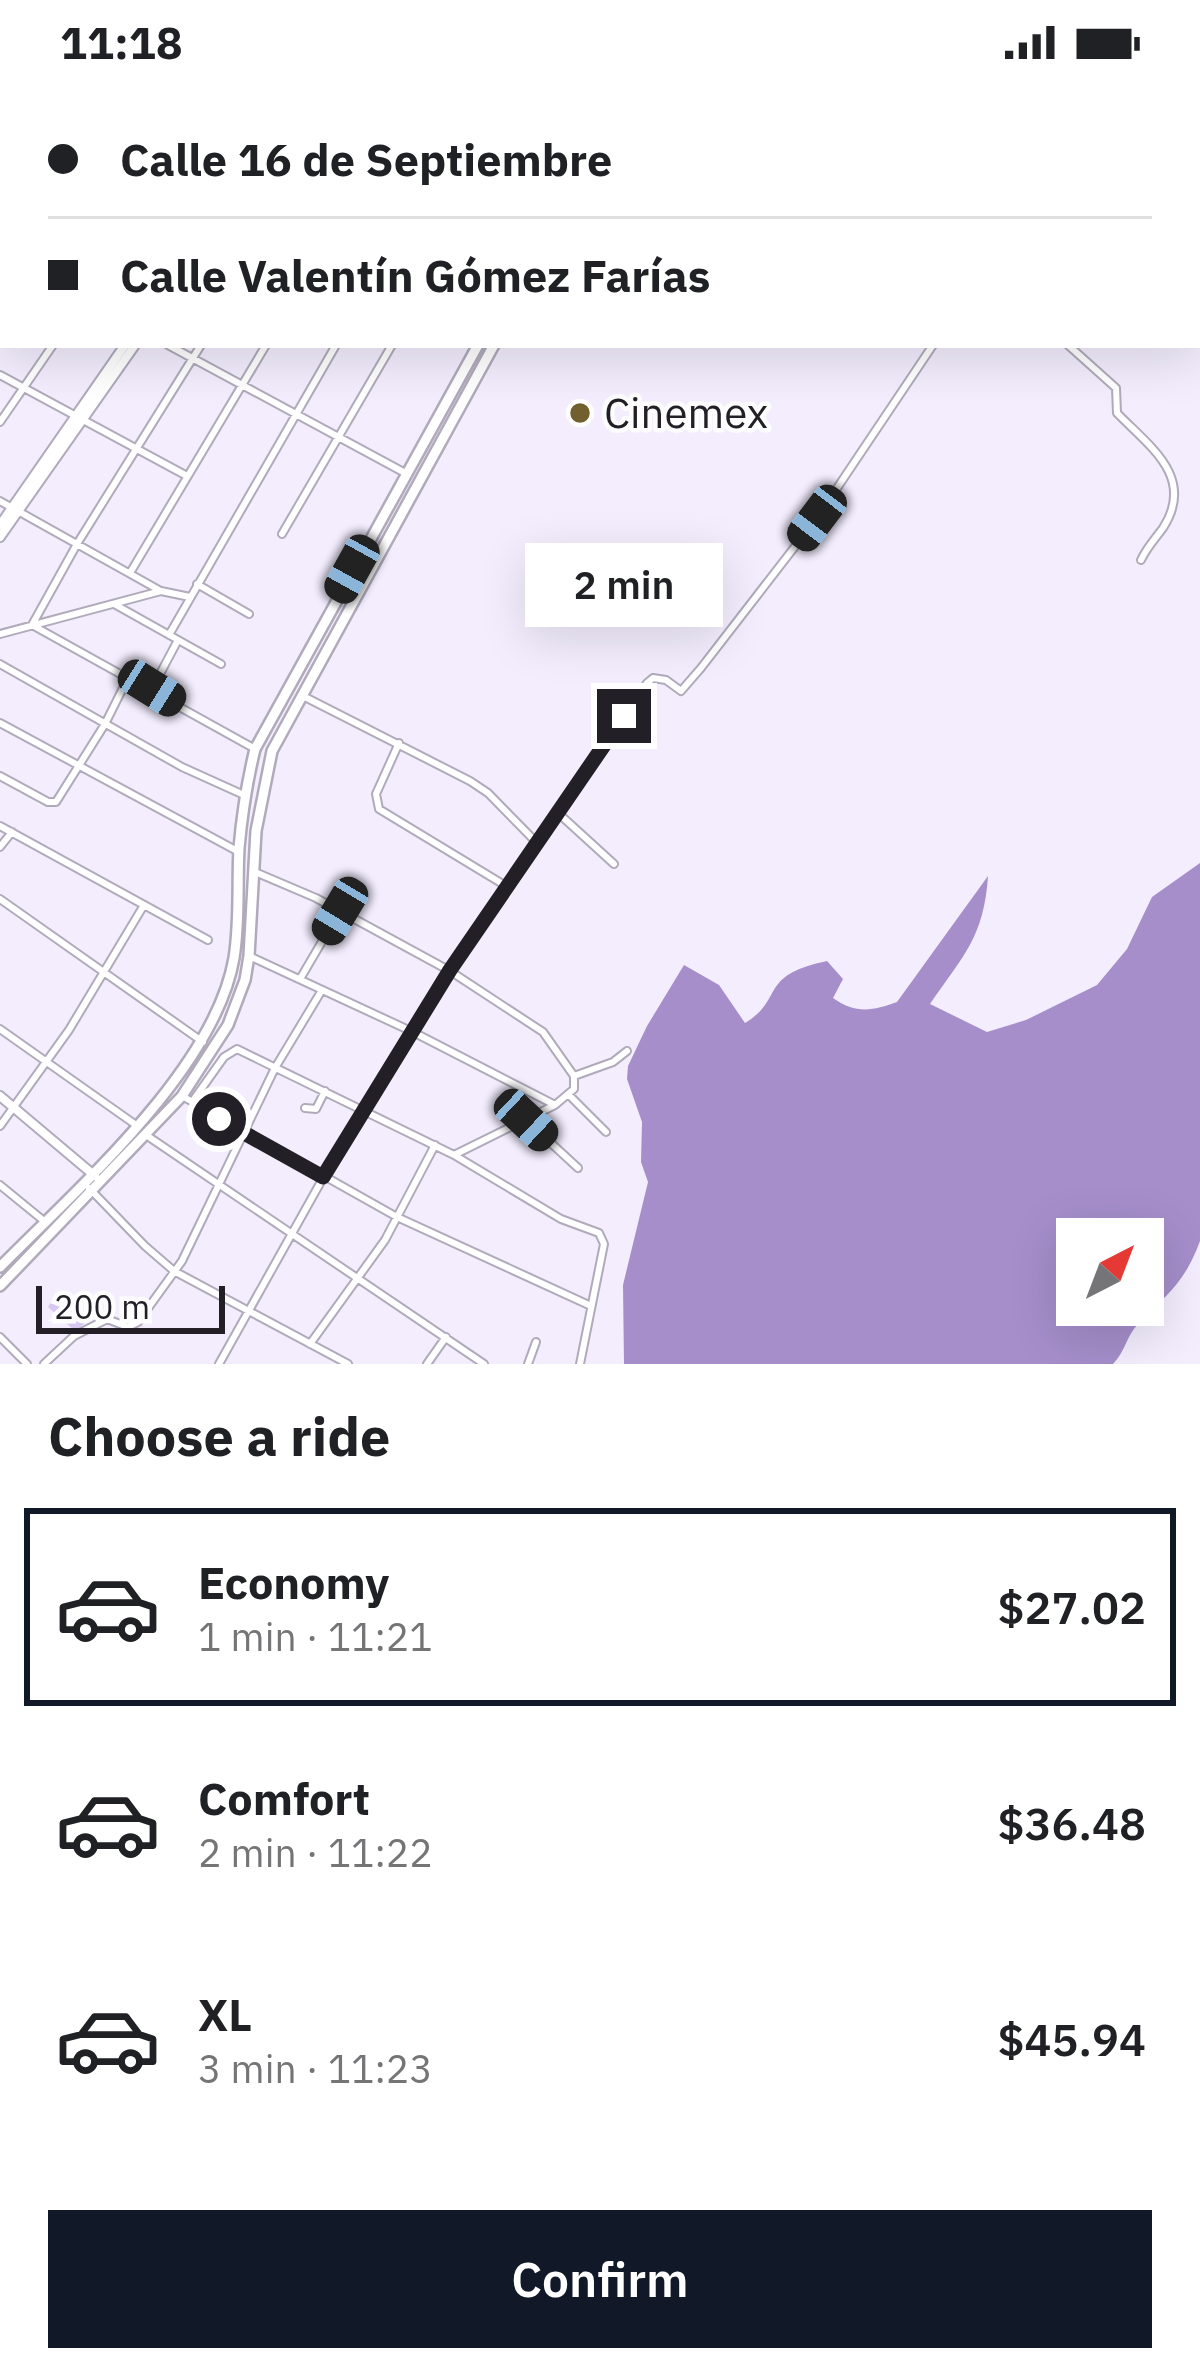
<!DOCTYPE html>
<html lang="en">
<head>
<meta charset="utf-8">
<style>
  :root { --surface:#fff; --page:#f6f6f6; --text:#202124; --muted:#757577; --line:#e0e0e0; --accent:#111827 }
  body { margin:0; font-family:"IBM Plex Sans",sans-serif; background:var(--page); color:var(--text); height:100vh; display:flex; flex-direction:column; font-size:45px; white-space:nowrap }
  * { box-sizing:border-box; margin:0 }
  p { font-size:39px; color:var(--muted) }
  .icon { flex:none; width:66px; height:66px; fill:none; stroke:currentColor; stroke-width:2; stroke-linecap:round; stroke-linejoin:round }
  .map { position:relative; height:1280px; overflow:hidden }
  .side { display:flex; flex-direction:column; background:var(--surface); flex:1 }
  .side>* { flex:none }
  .banner { position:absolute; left:0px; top:0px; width:1200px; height:264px; box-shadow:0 12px 48px #0002; display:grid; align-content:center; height:264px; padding:0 48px; background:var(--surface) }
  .needle { width:78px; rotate:42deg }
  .fabs { position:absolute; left:1056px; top:1134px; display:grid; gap:24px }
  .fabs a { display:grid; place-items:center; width:108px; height:108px; border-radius:0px; background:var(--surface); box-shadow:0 12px 48px #0002; font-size:60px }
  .scale { position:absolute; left:36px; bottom:30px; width:189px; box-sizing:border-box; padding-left:12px; border:6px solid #222026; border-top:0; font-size:33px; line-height:42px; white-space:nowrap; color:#222026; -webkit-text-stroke:9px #fdfdfd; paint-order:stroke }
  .end { position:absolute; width:54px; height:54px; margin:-27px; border:15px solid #222026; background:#fff; box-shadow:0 0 0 6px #fff }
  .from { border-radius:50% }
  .bubble { position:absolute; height:84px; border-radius:0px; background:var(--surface); box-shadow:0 12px 48px #0002; font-size:39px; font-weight:600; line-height:84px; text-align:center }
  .car { position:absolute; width:36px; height:72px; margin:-36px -18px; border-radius:15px; box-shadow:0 0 9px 3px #0007; background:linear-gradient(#222 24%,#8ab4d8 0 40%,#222 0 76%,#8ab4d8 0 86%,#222 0) }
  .banner b { display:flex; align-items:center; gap:42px; height:114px; font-size:45px }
  .banner b+b { border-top:3px solid var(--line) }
  .banner i { width:30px; height:30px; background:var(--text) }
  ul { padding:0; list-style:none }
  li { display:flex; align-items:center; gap:36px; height:198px; margin:0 24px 18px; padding:0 24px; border:6px solid transparent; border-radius:0px }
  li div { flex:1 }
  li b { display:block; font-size:45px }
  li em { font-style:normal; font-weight:600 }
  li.on { border-color:var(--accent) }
  li>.icon { width:108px; height:108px; stroke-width:1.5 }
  h2 { padding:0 48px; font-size:54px; line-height:144px }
  .cta { display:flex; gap:24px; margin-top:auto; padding:24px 48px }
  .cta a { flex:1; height:138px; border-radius:0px; background:var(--accent); color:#fff; font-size:48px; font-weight:600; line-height:138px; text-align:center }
  .status { display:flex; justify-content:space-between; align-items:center; height:84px; padding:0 60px; background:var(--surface); direction:ltr }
  .status svg { height:33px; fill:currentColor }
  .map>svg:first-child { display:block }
</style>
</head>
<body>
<div class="status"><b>11:18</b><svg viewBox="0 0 49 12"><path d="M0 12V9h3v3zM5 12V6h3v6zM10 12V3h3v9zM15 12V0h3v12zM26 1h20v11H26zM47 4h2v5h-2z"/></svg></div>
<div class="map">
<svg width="1200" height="1280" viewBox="0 0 1200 1280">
  <rect width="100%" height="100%" fill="#f3edfe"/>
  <path fill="#d7c8f1" d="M54,1214L61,1219L66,1214L88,1237L75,1247L48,1223Z"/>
  <path fill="#a58eca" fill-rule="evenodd" d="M1200,779V1157C1185,1198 1168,1210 1138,1240C1127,1251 1125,1268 1113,1280H624L623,1201L648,1098L641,1078L642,1038L627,995L628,982L647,942L684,881L719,901L745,939C786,914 757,892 827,877L843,895L833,914C855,930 873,927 897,918L988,792C984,853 963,872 930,920L987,948L1026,936L1097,901L1127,865L1152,813ZM1077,1155H1143V1221H1077Z"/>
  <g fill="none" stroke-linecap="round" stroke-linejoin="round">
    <defs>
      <path id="minor" d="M237,0L242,3
        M455,0L459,3
        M22,3L24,0
        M93,3L95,0
        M161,3L163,0
        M230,3L232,0
        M357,3L359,0
        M425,3L427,0
        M497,3L499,0
        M861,3L862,0
        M0,17L3,19
        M0,35L3,30
        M0,136L3,132
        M0,169L3,171
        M0,238L3,234
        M168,261L407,390
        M201,261L77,460L32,541L255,665
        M1068,261L1116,304L1117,329C1149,362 1196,393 1163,444C1155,455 1147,463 1141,476
        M0,291L187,392
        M0,338L53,261
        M0,417L159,506
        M282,450L392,261
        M130,489L266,261
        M197,500L249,530
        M114,520L221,580
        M0,550L161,507L190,513
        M169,551L336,261
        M0,580L182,683L244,711
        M152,605L178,556
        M303,612L470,697L488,709L536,758
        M0,639L239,768
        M399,659L376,710L379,725L506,802
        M0,692L48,718H56L105,640L129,592
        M557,728L614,780
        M0,742L208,856
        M0,763L12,748
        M255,788L316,814L450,887L543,948L574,992
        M0,815L203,958
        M249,872L413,948L555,1021
        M300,895L340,827
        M0,945L136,1041
        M574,992L613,978L627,967
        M569,1011L606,1048
        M182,1012L397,1133L591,1222
        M192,1018L224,973L237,965L454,1071L561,1135L599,1149L604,1160L580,1280
        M305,1024L316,1025L325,1007
        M526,1036L578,1084
        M0,1042L69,946L144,821
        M146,1051L484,1280
        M454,1071L555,1021L574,1005V992
        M0,1101L44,1137
        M89,1104L145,1162L174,1187L348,1280
        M0,1253L27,1280
        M310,1260L385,1156L435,1061
        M44,1280L74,1252L107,1235L128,1243L138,1238L182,1177L275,984L322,906
        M219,1280L337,1069L450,887L647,599L653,594L666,596L681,607L701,584L817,434L933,261
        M427,1280L446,1253
        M528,1280L536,1258"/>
      <path id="tertiary" d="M0,1012L95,1092"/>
      <path id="secondary" d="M301,3L303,0
        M315,3L317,0
        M0,441L125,261
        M0,453L135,261"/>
      <path id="primary" d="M623,3L625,0
        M638,3L640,0
        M0,1183C78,1104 215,985 234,874C240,837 237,801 239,764C242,730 247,698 255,665L478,261
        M0,1202L182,1012L228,941L245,896L249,872L256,747L272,667L494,261"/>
    </defs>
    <use href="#minor" stroke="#b0aabb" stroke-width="10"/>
    <use href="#tertiary" stroke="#b0aabb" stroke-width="12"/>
    <use href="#secondary" stroke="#b0aabb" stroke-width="12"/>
    <use href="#primary" stroke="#b0aabb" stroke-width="14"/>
    <use href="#minor" stroke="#fff" stroke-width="6"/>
    <use href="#tertiary" stroke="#fff" stroke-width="8"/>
    <use href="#secondary" stroke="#fff" stroke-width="8"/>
    <use href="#primary" stroke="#fff" stroke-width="9"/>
  </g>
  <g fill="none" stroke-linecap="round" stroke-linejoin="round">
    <path stroke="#222026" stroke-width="15" d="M219,1035L323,1093L450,886L624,632"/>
  </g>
  <circle fill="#71602e" stroke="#fdfdfd" stroke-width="4.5" cx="580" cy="329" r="12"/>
  <g text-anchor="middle" stroke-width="9" stroke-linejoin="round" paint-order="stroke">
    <g font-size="42" fill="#222026" stroke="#fdfdfd" text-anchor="start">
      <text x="604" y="344">Cinemex</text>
    </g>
  </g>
</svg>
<div class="fabs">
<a><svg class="needle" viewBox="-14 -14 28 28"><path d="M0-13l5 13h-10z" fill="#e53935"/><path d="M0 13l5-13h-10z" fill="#757577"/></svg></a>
</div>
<div class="scale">200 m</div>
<i class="end from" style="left:219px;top:1035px"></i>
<i class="end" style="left:624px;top:632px"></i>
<div class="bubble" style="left:525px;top:459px;width:198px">2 min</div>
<i class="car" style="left:817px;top:434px;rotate:217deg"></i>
<i class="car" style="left:352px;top:485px;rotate:209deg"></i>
<i class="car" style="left:152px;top:604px;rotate:122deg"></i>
<i class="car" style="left:340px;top:827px;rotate:211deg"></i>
<i class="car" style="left:526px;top:1036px;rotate:133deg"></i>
<div class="banner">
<b><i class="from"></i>Calle 16 de Septiembre</b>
<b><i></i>Calle Valentín Gómez Farías</b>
</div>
</div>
<section class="side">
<h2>Choose a ride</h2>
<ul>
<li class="on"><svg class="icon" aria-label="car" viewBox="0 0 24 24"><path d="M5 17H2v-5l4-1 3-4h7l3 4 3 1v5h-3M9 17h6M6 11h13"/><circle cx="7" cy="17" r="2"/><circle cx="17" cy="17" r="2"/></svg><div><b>Economy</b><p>1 min · 11:21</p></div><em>$27.02</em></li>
<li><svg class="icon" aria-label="car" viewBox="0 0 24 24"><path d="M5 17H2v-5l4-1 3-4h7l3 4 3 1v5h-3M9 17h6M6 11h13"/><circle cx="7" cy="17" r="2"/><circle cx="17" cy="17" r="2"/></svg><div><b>Comfort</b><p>2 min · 11:22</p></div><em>$36.48</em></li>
<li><svg class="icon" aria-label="car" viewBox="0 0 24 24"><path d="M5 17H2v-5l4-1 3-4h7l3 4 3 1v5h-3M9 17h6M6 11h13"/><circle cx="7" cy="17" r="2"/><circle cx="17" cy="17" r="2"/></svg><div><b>XL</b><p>3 min · 11:23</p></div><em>$45.94</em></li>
</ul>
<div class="cta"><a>Confirm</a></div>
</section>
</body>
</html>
